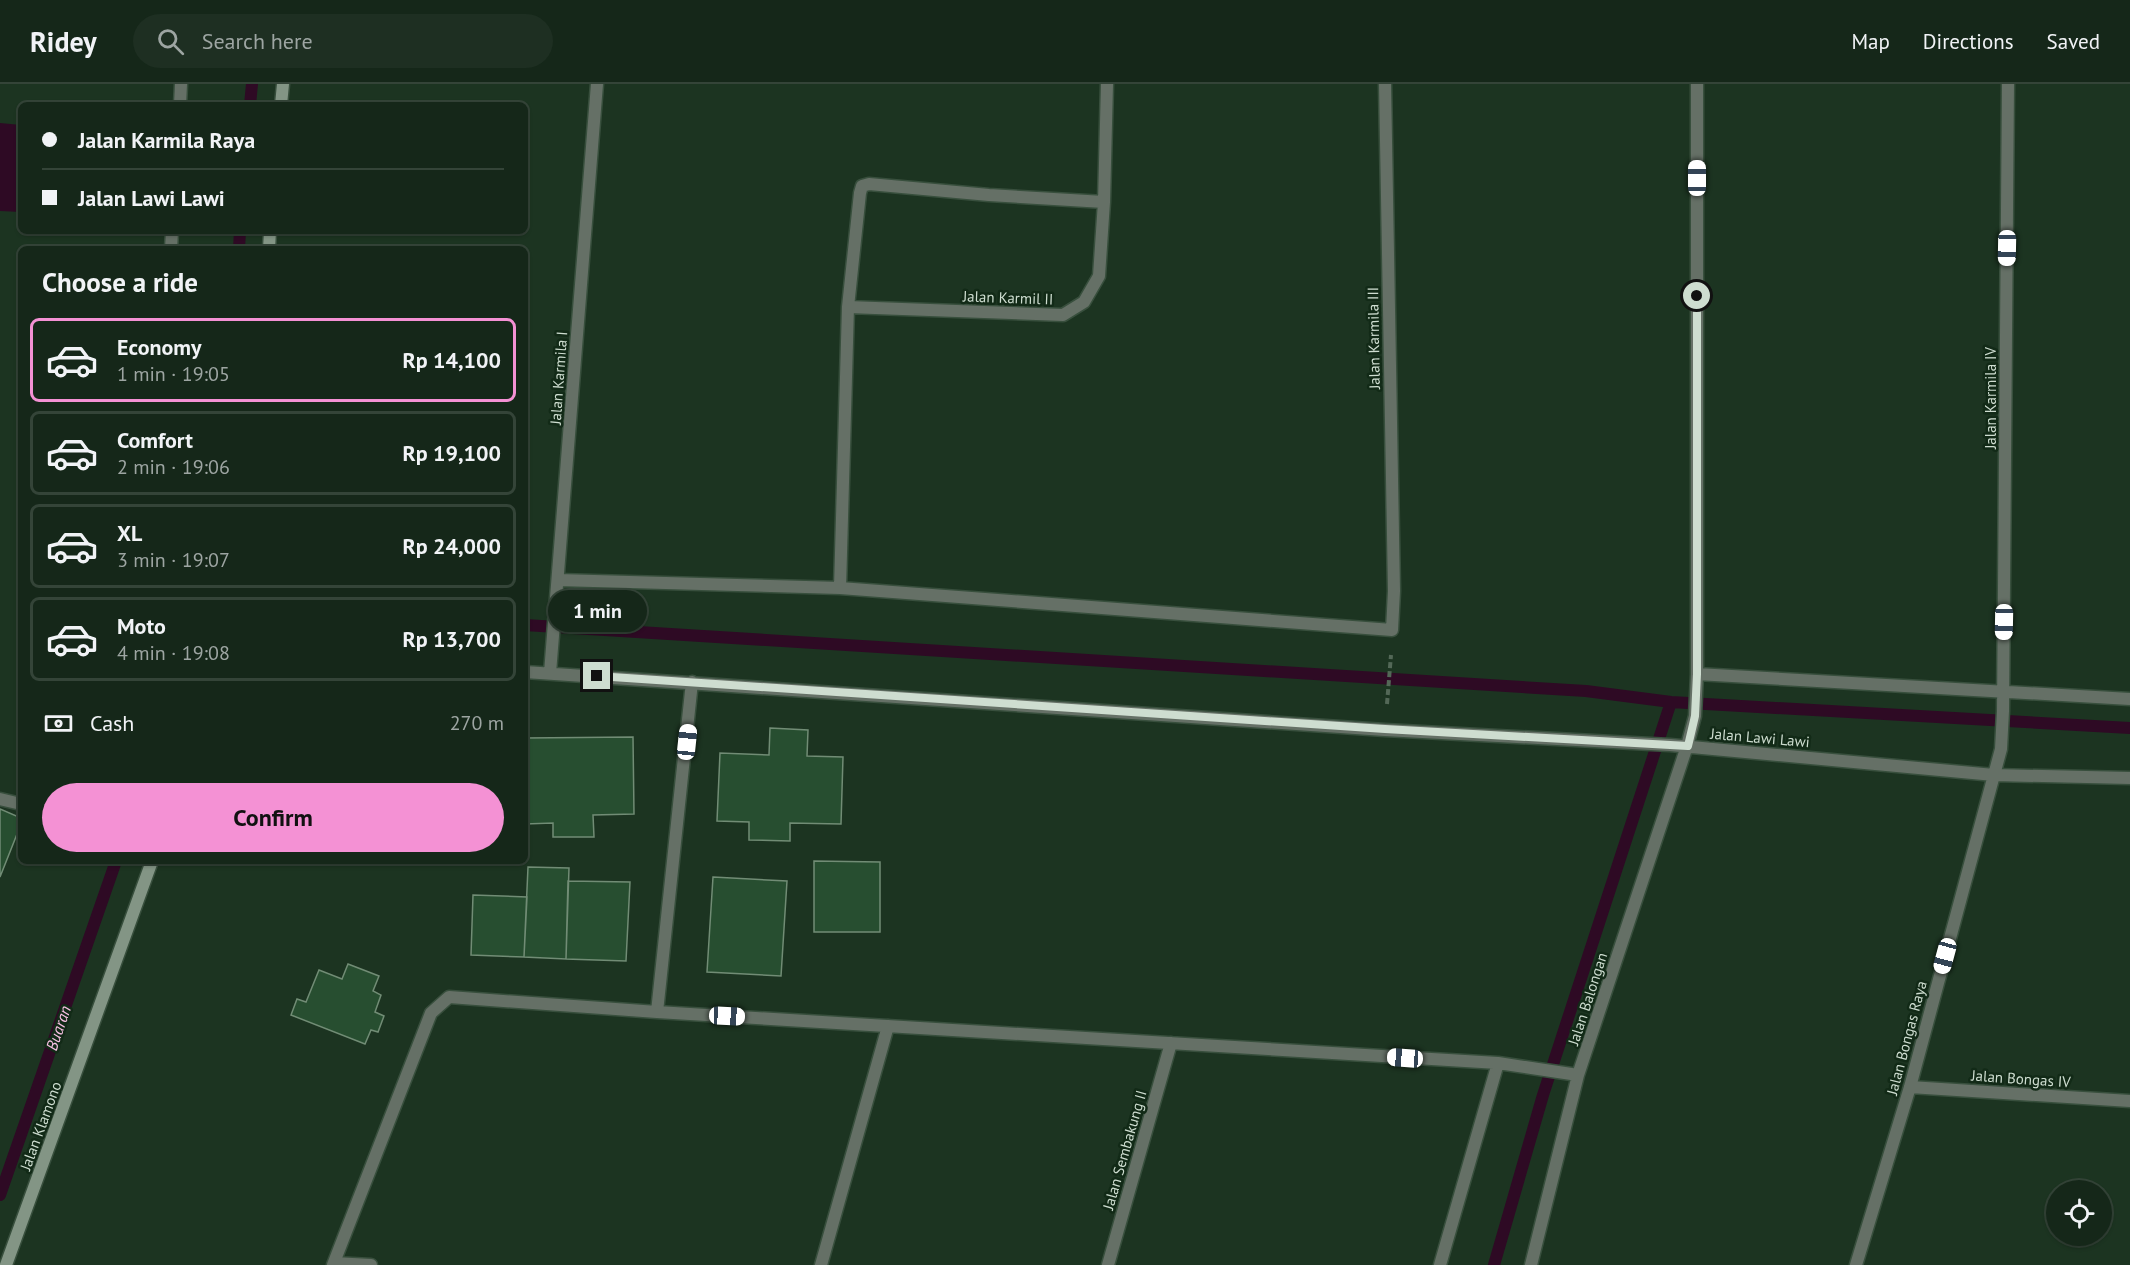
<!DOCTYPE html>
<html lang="en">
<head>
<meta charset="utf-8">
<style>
  :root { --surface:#152719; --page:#1e2f22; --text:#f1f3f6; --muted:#9da5a2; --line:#344438; --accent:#f491d4 }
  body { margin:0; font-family:"PT Sans",sans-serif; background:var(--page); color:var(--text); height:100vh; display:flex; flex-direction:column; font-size:22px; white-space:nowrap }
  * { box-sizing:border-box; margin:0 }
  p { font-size:20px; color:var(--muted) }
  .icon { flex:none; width:33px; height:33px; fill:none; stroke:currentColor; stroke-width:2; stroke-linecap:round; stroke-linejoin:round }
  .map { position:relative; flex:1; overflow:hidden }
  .side { position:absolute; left:18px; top:162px; width:510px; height:618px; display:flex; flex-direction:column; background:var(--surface); border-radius:9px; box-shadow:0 2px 4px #0004,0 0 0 2px var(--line) }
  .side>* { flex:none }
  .top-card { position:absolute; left:18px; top:18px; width:510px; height:132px; border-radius:9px; box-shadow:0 2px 4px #0004,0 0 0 2px var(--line); display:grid; align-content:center; height:132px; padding:0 24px; background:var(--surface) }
  .fabs { position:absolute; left:2046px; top:1096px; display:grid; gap:12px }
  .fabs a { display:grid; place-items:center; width:66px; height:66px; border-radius:50%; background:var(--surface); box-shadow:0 2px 4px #0004,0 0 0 2px var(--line); font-size:30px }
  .end { position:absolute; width:27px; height:27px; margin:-14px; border:8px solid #ceddd0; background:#111; box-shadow:0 0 0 3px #111 }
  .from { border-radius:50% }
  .bubble { position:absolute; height:42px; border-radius:21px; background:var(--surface); box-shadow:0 2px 4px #0004,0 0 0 2px var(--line); font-size:20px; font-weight:800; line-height:42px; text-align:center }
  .car { position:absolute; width:18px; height:36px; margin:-18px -9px; border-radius:8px; box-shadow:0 0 4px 2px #0007; background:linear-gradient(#fff 24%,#345 0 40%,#fff 0 76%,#345 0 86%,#fff 0) }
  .top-card b { display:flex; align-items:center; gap:21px; height:57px; font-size:22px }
  .top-card b+b { border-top:2px solid var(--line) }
  .top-card i { width:15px; height:15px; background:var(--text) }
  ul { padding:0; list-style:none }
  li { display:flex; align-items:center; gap:18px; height:84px; margin:0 12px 9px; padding:0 12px; border:3px solid var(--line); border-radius:9px }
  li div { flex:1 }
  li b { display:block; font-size:22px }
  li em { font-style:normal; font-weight:800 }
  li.active { border-color:var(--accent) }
  li>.icon { width:54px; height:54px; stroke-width:1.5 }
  h2 { padding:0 24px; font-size:27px; line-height:72px }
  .pay { display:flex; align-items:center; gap:15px; height:66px; padding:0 24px; font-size:22px }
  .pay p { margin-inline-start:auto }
  .button { display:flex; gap:12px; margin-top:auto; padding:12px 24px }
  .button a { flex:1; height:69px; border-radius:36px; background:var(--accent); color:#111; font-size:24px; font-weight:800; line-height:69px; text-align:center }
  header { display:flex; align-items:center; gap:36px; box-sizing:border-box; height:84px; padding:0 30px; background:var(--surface); border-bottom:2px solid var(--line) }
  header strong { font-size:28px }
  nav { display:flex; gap:33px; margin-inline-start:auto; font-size:21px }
  .search { width:420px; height:54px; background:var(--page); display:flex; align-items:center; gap:15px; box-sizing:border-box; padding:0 21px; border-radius:33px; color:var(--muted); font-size:22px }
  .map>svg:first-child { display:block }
</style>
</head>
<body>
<header>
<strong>Ridey</strong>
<div class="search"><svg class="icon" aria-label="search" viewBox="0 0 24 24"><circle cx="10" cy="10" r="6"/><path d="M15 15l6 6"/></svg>Search here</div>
<nav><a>Map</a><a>Directions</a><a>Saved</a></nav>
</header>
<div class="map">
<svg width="2130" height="1181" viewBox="0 0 2130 1181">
  <rect width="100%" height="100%" fill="#1c3421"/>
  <path fill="#2e0a24" d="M0,39L21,41V128L0,127Z"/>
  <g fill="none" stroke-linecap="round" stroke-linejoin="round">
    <path stroke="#2e0a24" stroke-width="12" d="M250,21L252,0
      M239,165L240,147
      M525,541L1586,607L1671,618L2130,644
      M0,1111L116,777
      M1494,1181L1543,1011L1671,618"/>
  </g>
  <path fill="#274e30" stroke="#718c75" stroke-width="1.5" d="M770,644L808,646L807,672L843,673L841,740L790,739V757L749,756V738L717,737L720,669L769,671Z
    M633,653L634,730L593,731L594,753H553V739L525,740V654Z
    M0,725L21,734V740L0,793Z
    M814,777L880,778V848H814Z
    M528,783L569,784L566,875L524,873Z
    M713,793L787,797L781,892L707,888Z
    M568,797L630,798L626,877L566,875Z
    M473,811L527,813L524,873L471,871Z
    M348,880L379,892L373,907L381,911L375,928L384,932L378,948L371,946L365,960L291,931L297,915L306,918L319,886L342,895Z"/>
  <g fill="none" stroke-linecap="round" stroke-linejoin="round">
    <defs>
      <path id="lane" d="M180,21L181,0
        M171,165L172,147"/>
      <path id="street" d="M848,223L1063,231L1084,218L1099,192L1104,118L1107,0
        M558,496L840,504L1392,546L1394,507L1385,0
        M840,504L848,223L860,109L862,102L869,100L989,111L1104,118
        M525,588L1385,646L1670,661L1994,691L2130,694
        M550,589L597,0
        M1697,590L2130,615
        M0,715L21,720
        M657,928L692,598
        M1910,1003L2130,1017
        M334,1179L371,1181
        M333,1181L431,929L449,913L657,928L1498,979L1578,991
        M821,1181L888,942
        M1108,1181L1171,959
        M1440,1181L1498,979
        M1531,1181L1578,991L1687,662L1695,632L1697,590V0
        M1856,1181L1910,1003L2001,665L2003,627L2008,0"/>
      <path id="secondary" d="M281,21L283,0
        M269,165L270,147
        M6,1181L152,777"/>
    </defs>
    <use href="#lane" stroke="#384f3d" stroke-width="15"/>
    <use href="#street" stroke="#384f3d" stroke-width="15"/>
    <use href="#secondary" stroke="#384f3d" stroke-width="15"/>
    <path stroke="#536857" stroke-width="4" stroke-dasharray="6 3" stroke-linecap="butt" d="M1387,620L1391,571"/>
    <use href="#lane" stroke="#657066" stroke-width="12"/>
    <use href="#street" stroke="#657066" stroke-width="12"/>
    <use href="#secondary" stroke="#839585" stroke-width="12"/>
  </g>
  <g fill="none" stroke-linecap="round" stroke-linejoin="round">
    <path stroke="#ceddd0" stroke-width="8" d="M597,592L1385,645L1688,662L1695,632L1697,590V212"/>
  </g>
  <g text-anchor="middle" stroke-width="5" stroke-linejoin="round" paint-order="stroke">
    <g font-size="15" fill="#ceddd0" stroke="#122a17">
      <text transform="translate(1008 214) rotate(2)" y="5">Jalan Karmil II</text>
      <text transform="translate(1374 254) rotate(-91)" y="5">Jalan Karmila III</text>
      <text transform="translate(559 294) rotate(-86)" y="5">Jalan Karmila I</text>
      <text transform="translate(1991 314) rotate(-90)" y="5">Jalan Karmila IV</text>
      <text transform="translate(1760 654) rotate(5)" y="5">Jalan Lawi Lawi</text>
      <text transform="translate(1588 915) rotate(-72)" y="5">Jalan Balongan</text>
      <text transform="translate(1907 954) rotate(-75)" y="5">Jalan Bongas Raya</text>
      <text transform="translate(2021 995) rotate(4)" y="5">Jalan Bongas IV</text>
      <text transform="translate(41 1042) rotate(-70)" y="5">Jalan Klamono</text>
      <text transform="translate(1125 1066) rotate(-74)" y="5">Jalan Sembakung II</text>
    </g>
    <g font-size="16" font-style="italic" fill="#fac2e5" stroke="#122a17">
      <text transform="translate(58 944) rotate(-71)" y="6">Buaran</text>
    </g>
  </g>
</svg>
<div class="fabs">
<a><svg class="icon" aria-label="locate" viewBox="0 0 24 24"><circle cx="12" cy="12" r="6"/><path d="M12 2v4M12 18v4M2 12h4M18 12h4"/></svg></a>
</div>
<i class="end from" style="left:1697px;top:212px"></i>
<i class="end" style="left:597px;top:592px"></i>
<div class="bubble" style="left:548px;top:506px;width:99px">1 min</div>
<i class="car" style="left:1697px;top:94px;rotate:0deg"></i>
<i class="car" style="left:2007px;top:164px;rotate:181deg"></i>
<i class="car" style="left:2004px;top:538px;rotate:181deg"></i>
<i class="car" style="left:687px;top:658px;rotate:6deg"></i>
<i class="car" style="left:1945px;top:872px;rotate:195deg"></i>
<i class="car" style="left:727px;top:932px;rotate:93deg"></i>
<i class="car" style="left:1405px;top:974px;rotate:274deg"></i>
<div class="top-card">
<b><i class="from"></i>Jalan Karmila Raya</b>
<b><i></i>Jalan Lawi Lawi</b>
</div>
<section class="side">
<h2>Choose a ride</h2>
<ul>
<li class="active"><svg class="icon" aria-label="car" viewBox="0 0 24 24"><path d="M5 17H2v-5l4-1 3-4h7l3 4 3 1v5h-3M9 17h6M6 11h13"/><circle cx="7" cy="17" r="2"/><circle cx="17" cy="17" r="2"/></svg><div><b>Economy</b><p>1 min · 19:05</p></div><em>Rp 14,100</em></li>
<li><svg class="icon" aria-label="car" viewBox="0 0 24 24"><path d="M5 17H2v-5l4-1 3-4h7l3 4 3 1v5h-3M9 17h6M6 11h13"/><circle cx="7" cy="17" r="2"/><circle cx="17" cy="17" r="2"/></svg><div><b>Comfort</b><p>2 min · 19:06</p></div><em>Rp 19,100</em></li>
<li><svg class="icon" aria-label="car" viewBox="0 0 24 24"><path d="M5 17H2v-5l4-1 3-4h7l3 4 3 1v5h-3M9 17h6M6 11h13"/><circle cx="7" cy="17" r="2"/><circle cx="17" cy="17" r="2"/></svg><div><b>XL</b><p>3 min · 19:07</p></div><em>Rp 24,000</em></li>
<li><svg class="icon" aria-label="car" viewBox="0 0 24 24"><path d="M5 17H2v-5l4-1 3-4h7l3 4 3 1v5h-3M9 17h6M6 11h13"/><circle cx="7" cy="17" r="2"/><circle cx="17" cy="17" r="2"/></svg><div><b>Moto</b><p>4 min · 19:08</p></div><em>Rp 13,700</em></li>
</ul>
<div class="pay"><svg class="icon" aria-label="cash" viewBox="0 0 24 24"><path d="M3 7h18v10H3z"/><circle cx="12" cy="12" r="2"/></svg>Cash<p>270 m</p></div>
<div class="button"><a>Confirm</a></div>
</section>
</div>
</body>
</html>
